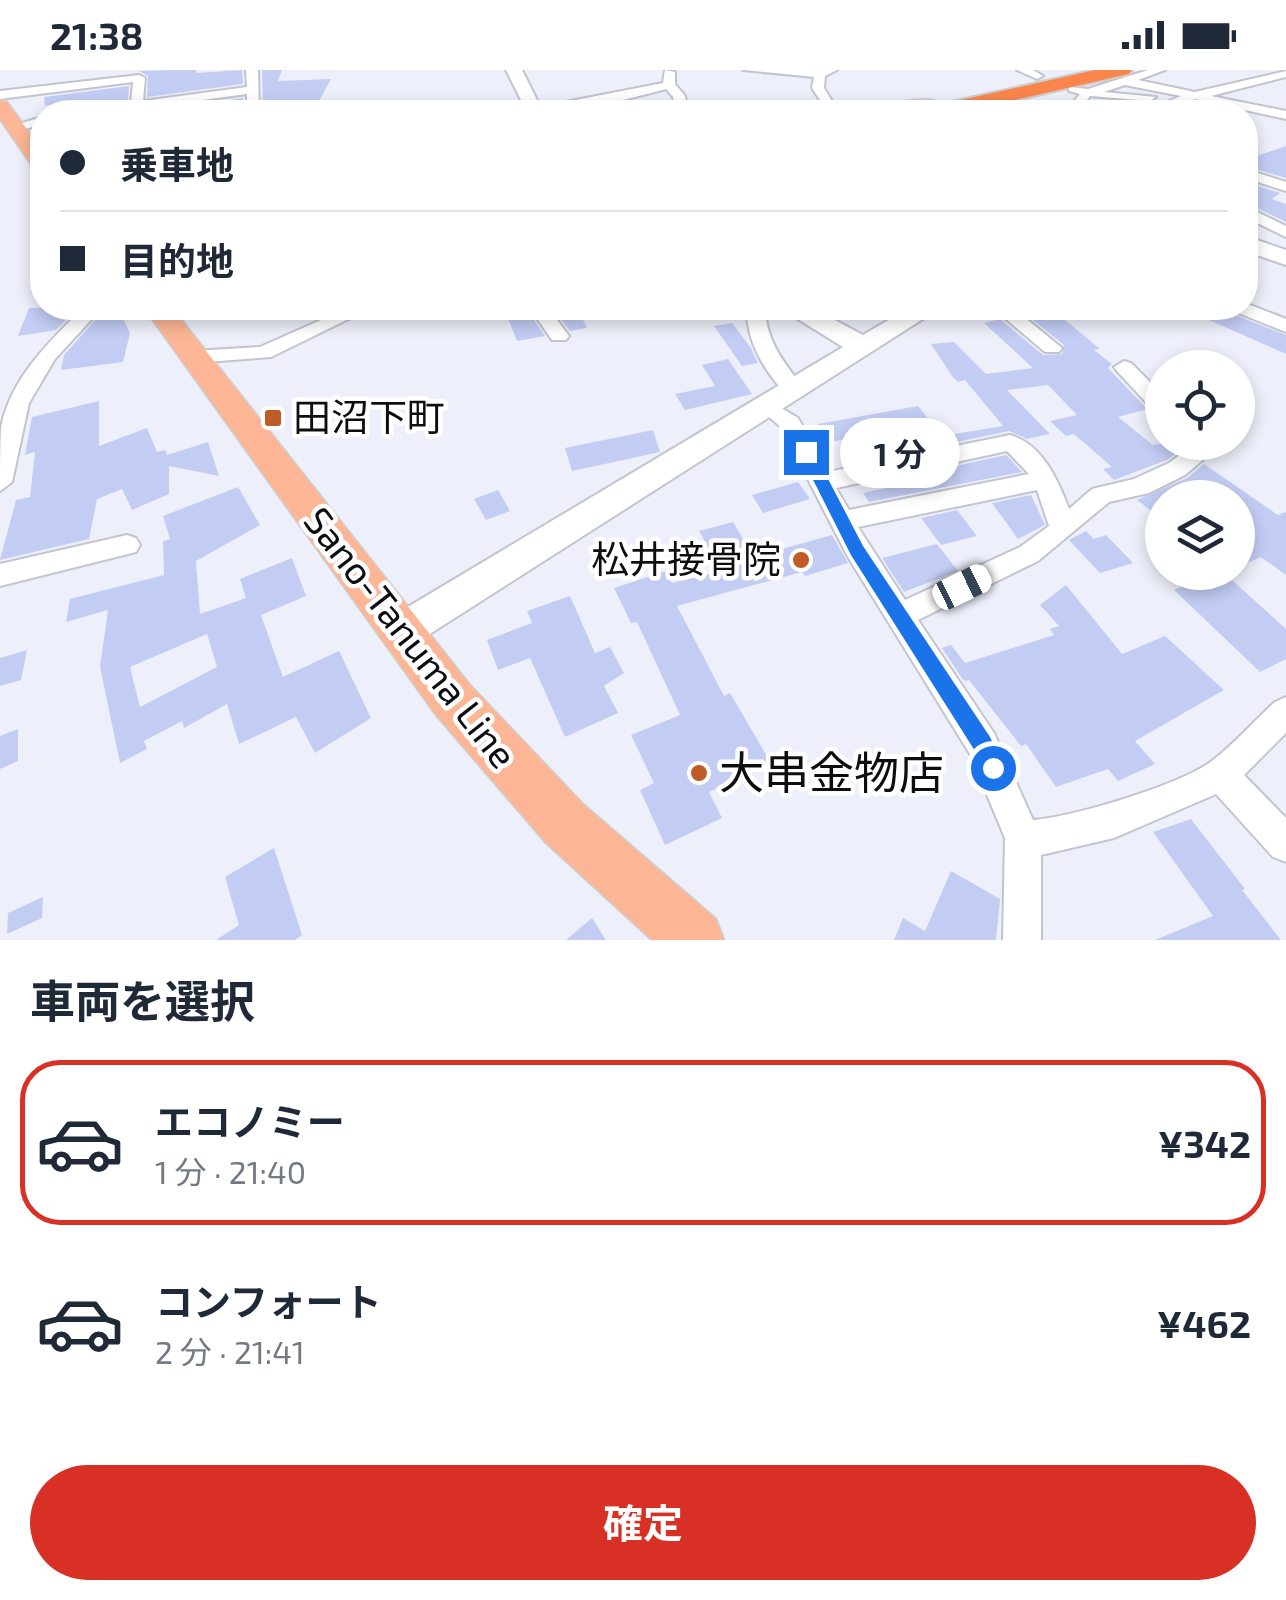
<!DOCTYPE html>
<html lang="ja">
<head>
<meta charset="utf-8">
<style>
  :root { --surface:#fff; --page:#f2f2f3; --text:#1f2937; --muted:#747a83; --line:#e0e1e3; --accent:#d93025 }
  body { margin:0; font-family:"Exo 2","Noto Sans JP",sans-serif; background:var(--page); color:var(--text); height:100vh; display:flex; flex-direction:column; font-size:38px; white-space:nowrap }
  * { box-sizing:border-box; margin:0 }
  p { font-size:32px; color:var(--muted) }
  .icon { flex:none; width:55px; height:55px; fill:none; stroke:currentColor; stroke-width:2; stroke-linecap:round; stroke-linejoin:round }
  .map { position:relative; height:870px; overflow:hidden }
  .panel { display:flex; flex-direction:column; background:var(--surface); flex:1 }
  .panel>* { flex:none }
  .top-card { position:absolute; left:30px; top:30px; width:1228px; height:220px; border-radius:40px; box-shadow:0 5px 15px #0003; display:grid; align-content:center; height:220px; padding:0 30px; background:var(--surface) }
  .tools { position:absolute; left:1145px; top:280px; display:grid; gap:20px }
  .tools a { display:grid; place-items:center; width:110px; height:110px; border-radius:50%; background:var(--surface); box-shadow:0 5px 15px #0003; font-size:50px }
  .end { position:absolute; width:45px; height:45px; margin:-22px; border:12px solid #1a73e8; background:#fff; box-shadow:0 0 0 5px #fff }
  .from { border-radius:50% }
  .bubble { position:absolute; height:70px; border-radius:35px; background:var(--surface); box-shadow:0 5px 15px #0003; font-size:32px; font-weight:700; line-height:70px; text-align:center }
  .car { position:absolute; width:30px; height:60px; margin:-30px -15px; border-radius:12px; box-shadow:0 0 8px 2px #0007; background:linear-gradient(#fff 24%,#345 0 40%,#fff 0 76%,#345 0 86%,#fff 0) }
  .top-card b { display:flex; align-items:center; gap:35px; height:95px; font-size:38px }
  .top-card b+b { border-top:2px solid var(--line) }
  .top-card i { width:25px; height:25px; background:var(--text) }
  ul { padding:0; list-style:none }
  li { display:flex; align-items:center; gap:30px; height:165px; margin:0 20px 15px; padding:0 10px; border:5px solid transparent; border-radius:40px }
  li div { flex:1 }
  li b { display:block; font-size:38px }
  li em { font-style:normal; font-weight:700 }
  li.active { border-color:var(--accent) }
  li>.icon { width:90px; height:90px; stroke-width:1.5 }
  h2 { padding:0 30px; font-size:45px; line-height:120px }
  .button { display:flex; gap:20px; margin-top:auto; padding:20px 30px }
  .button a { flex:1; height:115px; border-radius:60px; background:var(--accent); color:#fff; font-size:40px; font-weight:700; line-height:115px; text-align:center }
  .status { display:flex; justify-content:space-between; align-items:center; height:70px; padding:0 50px; background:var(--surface); direction:ltr }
  .status svg { height:28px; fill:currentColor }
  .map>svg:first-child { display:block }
</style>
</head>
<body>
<div class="status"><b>21:38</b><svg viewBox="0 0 49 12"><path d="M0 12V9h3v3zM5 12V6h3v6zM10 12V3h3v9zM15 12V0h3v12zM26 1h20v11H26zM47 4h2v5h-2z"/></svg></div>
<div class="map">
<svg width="1286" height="870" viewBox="0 0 1286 870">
  <rect width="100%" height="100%" fill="#edf0fa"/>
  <path fill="#c3cdf4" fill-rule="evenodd" d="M173,0H196V3L242,0L243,14L147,27L148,6L139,1Z
    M262,0H282L278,11L331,9L319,31H311L309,36L263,40Z
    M129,16L128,30L84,38L81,42H66L64,32L45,36L44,27Z
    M243,28V42H139Z
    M1286,76V108L1245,96V90Z
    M1245,112L1280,123L1272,129L1286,134V152L1245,132Z
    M29,238H78L56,260L18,266Z
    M106,238H118L130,263L123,292L61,300L64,285Z
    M504,238H526L545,266L517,271Z
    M552,238H577L587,258L570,261Z
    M1018,238H1044L1053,245L1058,244L1100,279L1094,280L1112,294L1108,298L1147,339L1118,347L1153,375L1173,372L1182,379L1167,390L1114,410L1103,399L1112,397L1074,364L1066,366L1050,351L1077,345L1048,315L1007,320L1050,364L1027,369L1009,361L900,384L886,362L830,372L818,354L918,336L942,366L1003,356L965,310L958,312L952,306L931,274L954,272L986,304L1033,298L984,253L1000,249L1043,285L1062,284L1064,275Z
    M1182,238H1230L1235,245L1286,265V284Z
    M732,253L751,278L758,293L742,296L714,256Z
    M728,289L752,324L685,340L675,324L715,316L702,295Z
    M99,331V376L147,358L157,382L165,380L167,385L208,372L219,406L169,396V424L132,440L122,419L97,429L89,469L0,490L16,430L30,427L35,382L25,385L32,347Z
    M653,360L660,382L572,401L565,378Z
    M1006,385L1022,402L869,432L863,423L919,411L914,405Z
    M1204,394L1278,445L1286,442V505L1261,487L1238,497V428H1162V449L1137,430L1187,408Z
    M798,412L810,429L763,443L752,425Z
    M238,417L260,455L196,491L200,544L246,528L240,509L292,488L306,526L261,545L283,607L339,581L371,648L315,683L296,647L239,674L227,634L184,658L182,651L144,671L147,679L120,693L100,597L108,540L66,552L70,529L164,505L163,471L170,469L163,446ZM207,564L217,597L140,637L130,597Z
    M498,420L510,441L486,450L474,429Z
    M1031,425L1045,455L1018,469L992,433Z
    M957,440L977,466L941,475L921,448Z
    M733,452L754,487L832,465L848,493L805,506L802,502L677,536L724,626L730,623L771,693L709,722L722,748L665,775L640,720L654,713L631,665L680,645L637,552L631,553L614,518L666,501L672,513L721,501L699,461Z
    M1086,461L1094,469L1106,465L1133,493L1100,503L1069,470Z
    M937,474L958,501L904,522L882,488Z
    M1187,502H1223L1286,559V589L1260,602L1174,520L1195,510Z
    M1066,515L1122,584L1165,566L1224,620L1135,671L1155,694L1118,711L1108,699L1056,717L1026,674L1021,676L969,610L964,611L942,578L951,575L965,593L1054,565L1050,559L1059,556L1040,535Z
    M570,526L595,583L610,577L624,603L604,616L618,643L565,667L530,588L498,600L487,570L532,553L527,541Z
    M27,580L21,610L0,616V588Z
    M18,659V691L0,699V666Z
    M1191,749L1245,819L1242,820L1281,870H1155L1213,846L1153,762Z
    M274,778L302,865L295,870H216L239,855L225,807Z
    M951,801L1000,829L996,870H894L903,848L925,861Z
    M43,827L42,848L7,864L8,843Z
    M592,848L606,870H566Z"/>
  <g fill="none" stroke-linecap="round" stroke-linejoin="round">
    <defs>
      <path id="street" d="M246,0H258L259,42H247V24L114,42H85L131,33L133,12L0,29V21L139,5L145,8L143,31L247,17Z
        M665,0L675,2V14L685,26L688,42H676L673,27L666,19C618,32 564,45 514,42L663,13Z
        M743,0H837L825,6L824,18L832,31L822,42H800L820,30L812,18L814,7Z
        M1017,0H1033L1043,6L1037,9Z
        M1148,0H1165L1138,10L1195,22L1286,1V7L1211,26L1286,41V49L1195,29L1159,42H1143L1181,26L1125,15L1104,22L1156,27L1150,31L1090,26L1079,41L1048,42L1071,35L1080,24L1069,21V17L1088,19Z
        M42,47V55L15,61L9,57Z
        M1245,99L1286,112V121L1245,108Z
        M1245,136L1286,156V167L1245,147Z
        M1245,233L1286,249V262L1236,242L1234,238H1245Z
        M83,238H102L55,289L29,333L12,412L0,421C0,400 0,378 1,358C10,309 49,272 83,238Z
        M348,238H371L271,287L193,293L183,287L193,281L260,277Z
        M530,238H548L569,266L566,270H552Z
        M747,238H765C766,273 786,295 806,321L803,326H787C765,301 746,272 747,238Z
        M993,238H1013L1062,278L1059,282H1045Z
        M1124,291L1131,293L1162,324V343L1154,341L1117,301L1114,297Z
        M768,330L798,348L828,402L1010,365C1042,374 1058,410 1069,439L1092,419L1134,409L1169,393L1197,372H1224L1185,405L1149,423L1109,432L1038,491L918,550L994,663L1033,750C1073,747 1180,715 1212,691C1234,674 1254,651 1275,632L1286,627V663L1244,705L1286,748V792L1273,787L1216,724L1114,768L1041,785V870H1003L1005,768L970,684L848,487L781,357L757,337ZM1007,381L1029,404L849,440L836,418ZM1037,420L1049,456L1020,477L905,530L858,457Z
        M127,465L136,468L140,475L136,482L0,516V494Z"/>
      <path id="secondary" d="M506,0H522L543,42H527Z
        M1245,166L1286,180V195L1245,181Z
        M780,238H812L863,265L909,238H940L414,574L400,579L386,574L380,562L386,550L843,277Z"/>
      <path id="primary" d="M0,30L7,32L42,80V100L34,99L0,49Z
        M144,238H172L470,615L584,735L716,849L724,870H652L546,773L436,645Z"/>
      <path id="highway" d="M1095,0H1132L1129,4L963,42H878C890,31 928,26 943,34Z"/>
    </defs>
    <use href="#street" stroke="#c2c4ce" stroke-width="4"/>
    <use href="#secondary" stroke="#c2c4ce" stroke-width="4"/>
    <use href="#primary" stroke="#cfcfcf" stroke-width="3"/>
    <use href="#highway" stroke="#cfcfcf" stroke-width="4"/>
    <use href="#street" fill="#fff" fill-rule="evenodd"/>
    <use href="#secondary" fill="#fff" fill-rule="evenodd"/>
    <use href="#primary" fill="#fcb695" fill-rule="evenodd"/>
    <use href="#highway" fill="#fa864e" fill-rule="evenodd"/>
  </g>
  <path fill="#1a73e8" d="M806,377L814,382L863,476L990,667L1004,698L1001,705L993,709L986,705L975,681L851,485L799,382Z"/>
  <g fill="#bf5b27" stroke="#fff" stroke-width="4">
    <rect x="263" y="338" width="20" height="20" rx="5"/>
    <circle cx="801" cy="490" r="10"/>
    <circle cx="699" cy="703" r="10"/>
  </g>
  <g text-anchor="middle" stroke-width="9" stroke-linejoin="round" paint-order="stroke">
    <g font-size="38" fill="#0d0e11" stroke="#fff" text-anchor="start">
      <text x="293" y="361">田沼下町</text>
      <text x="781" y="503" text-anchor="end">松井接骨院</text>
    </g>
    <g font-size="38" fill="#0d0e11" stroke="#fff">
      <text transform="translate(410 568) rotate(52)" y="13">Sano-Tanuma Line</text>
    </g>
    <g font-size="45" fill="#0d0e11" stroke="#fff" text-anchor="start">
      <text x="719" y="719">大串金物店</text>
    </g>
  </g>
</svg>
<div class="tools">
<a><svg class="icon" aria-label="locate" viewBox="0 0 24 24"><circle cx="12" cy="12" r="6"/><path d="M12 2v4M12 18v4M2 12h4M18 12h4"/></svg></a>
<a><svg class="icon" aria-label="layers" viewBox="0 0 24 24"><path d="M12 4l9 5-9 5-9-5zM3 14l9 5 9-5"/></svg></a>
</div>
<i class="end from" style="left:993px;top:698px"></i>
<i class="end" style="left:806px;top:382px"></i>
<div class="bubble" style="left:840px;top:348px;width:120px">1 分</div>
<i class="car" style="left:962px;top:517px;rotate:64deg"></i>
<div class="top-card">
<b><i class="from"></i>乗車地</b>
<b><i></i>目的地</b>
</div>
</div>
<section class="panel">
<h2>車両を選択</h2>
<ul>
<li class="active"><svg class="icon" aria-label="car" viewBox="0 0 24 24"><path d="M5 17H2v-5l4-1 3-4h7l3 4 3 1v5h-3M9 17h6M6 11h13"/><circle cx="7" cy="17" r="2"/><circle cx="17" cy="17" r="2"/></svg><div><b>エコノミー</b><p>1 分 · 21:40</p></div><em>¥342</em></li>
<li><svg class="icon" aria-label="car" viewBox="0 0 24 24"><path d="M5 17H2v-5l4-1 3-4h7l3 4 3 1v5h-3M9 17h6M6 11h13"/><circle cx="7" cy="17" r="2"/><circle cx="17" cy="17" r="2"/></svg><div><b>コンフォート</b><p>2 分 · 21:41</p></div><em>¥462</em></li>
</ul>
<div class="button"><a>確定</a></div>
</section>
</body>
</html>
